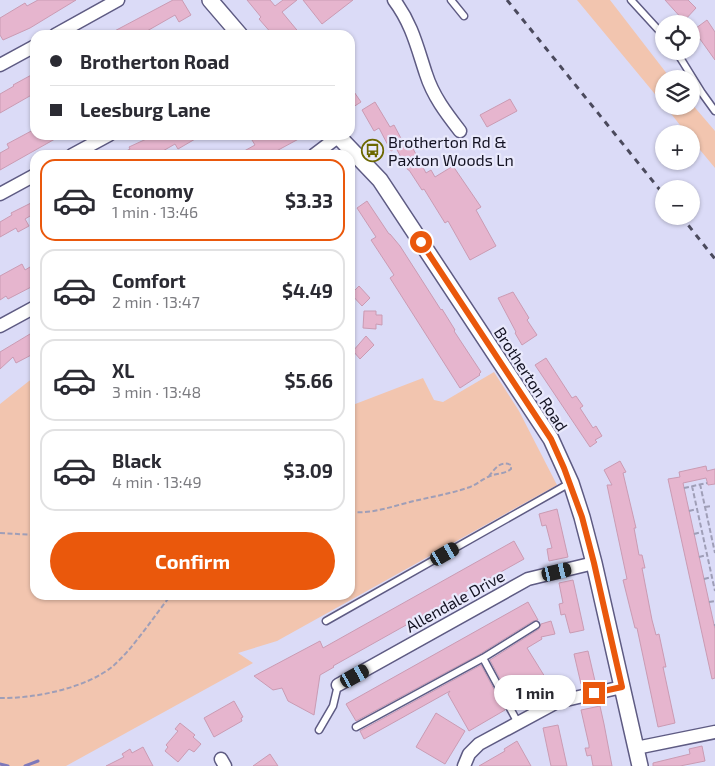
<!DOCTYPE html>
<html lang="en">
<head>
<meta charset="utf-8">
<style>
  :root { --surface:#fff; --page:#f2f2f3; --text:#2b2b33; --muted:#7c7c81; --line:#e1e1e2; --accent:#ea580c }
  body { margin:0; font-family:"Exo 2",sans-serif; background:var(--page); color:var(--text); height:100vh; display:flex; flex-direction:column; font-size:19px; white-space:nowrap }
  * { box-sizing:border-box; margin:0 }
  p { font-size:16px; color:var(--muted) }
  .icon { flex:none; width:28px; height:28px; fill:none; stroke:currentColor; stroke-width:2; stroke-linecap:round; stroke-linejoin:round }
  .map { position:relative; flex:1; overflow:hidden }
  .side { position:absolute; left:30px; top:150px; width:325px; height:450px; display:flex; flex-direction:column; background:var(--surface); border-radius:15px; box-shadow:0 1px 4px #0004 }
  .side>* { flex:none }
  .top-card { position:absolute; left:30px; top:30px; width:325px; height:110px; border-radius:15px; box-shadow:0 1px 4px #0004; display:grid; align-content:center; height:110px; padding:0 20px; background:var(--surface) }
  .tools { position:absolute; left:655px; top:15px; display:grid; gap:10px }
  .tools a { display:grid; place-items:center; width:45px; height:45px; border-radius:50%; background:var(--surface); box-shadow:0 1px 4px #0004; font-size:25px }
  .end { position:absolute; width:22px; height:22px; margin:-11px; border:6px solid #ea580c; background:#fff; box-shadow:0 0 0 2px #fff }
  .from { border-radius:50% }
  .bubble { position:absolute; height:35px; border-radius:18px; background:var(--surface); box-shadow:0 1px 4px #0004; font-size:16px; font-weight:700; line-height:35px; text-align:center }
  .car { position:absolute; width:15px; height:30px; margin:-15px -8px; border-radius:6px; box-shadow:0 0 4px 1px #0007; background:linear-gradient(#222 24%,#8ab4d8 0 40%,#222 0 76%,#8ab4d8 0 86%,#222 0) }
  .top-card b { display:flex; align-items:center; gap:18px; height:48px; font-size:19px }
  .top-card b+b { border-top:1px solid var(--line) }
  .top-card i { width:12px; height:12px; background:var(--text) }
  ul { padding:9px 0 0; list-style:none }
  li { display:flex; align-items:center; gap:15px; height:82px; margin:0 10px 8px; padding:0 10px; border:2px solid var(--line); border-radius:15px }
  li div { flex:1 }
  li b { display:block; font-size:19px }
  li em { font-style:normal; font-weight:700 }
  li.selected { border-color:var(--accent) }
  li>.icon { width:45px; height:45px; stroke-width:1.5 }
  .cta { display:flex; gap:10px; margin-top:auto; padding:10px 20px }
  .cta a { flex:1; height:58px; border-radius:30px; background:var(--accent); color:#fff; font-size:20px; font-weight:700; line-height:58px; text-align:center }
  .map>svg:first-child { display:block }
</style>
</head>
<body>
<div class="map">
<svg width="715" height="766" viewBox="0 0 715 766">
  <rect width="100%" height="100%" fill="#dbdbf7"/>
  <path fill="#f2c5af" d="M577,0H610L671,79H664V105Z
    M691,103L715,131V168L691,139V134H687L665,106H691Z
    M494,372L519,411L557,485L277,641L238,653L253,663L66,766H0V404L29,381L35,378V595H350V406L423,378L434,400L443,402Z"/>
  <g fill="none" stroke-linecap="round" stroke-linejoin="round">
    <path stroke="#7d78ba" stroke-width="3" d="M0,764L8,766
      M25,766L38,761"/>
  </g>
  <path fill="#e6b5ce" stroke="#ca9bb3" d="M38,0H76L30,28L3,40L0,35V18L25,3L27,6Z
    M173,0H182L191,15L179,22L175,15L140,35H107Z
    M247,0H270L275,6L283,0H297L282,12L301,35H273L259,19L261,17Z
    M303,0H353L322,24Z
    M665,0H688L696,8L684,21Z
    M707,20L715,32V60L700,39L699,40L692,31Z
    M35,73V93L0,113V94L14,86L13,85Z
    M350,86L361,102L350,109Z
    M510,99L517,111L487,127L480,115Z
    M375,102L390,127L394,125L406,148L411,145L426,173L431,170L435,177L453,166L481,207L476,210L496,246L470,260L448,221L445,223L424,189L422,190L409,170H408L396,148L391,151L379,128L374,131L362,110Z
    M35,129V135H62L0,170V153L9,148L7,144Z
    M155,135H202L178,149L175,144L156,155H119L130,149L129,147Z
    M261,135H306L269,155H237L255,145L252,140Z
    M35,201V213L25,219L29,226L18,232L16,228L0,237V222L12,215L11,213Z
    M367,201L389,234H390L400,246L441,310L442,309L455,330L454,331L481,372L479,374L480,375L460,388L390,278L394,275L371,240L376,237L357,208Z
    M22,264L25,270L35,264V285L8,299L6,296L0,300V276Z
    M359,286L370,298L362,306L351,294Z
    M513,292L529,318L527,320L537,335L522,345L515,333L516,332L498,298Z
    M364,311H376V315H382V325L376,324V329L363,328Z
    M35,331V353L16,363L13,357L0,369V352Z
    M366,336L374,345L360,359L353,351Z
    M546,358L572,398L576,396L583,406L580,408L593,428L596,426L602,436L595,440L597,442L590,447L535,365Z
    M620,461L626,472L623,473L636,528H634L639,555H642L645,568H642L652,620L656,635L659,634L666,667H663L675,723L658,727L637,628H635L623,580L627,579L607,485H612L604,470Z
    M706,466L707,471L715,469V484L708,485L706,478L683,483L715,629V678L712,679L668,479L680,477L679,472Z
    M557,509L568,557L549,561L547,549L552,548L546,525L542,526L539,514Z
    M514,541L524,559L333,666L334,667L320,675L314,715L288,701L282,688L273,690L254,676L320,641L323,648Z
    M573,580L584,630L570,633L565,614L561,615L559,604L563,603L559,583Z
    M528,602L538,620L533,621L480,654L356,721L346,704Z
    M551,621L555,634L541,637L542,639L527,648L550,685L514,705L490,660L539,629L541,624Z
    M588,651L595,681L581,684L574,654Z
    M481,665L505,710L469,731L448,694L450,691L364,739L360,731Z
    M234,701L243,717L241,718L242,721L214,737L204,718Z
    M600,706L604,724L612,766H593L591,755L587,756L585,748H589V745L581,710Z
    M436,713L465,731L445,764L416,747Z
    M180,723L195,735L193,737L201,744L194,752L189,749L178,762L165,751L168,747L166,745L178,731L175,729Z
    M558,725L567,766H551L543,728Z
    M517,741L531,766H479L505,751L504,749Z
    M702,746L705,761L680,766H653V763L690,754L689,749Z
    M143,747L153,766H106L124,757L122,754L130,749L132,753Z
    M270,754L278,766H253Z"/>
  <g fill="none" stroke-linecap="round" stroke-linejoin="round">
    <defs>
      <path id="service" d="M451,0L464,16
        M631,0L664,36
        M676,51L702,93L715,111
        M326,621L570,483
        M483,658L518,723
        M356,727L483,658L536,625
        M319,730L333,706L338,685"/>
      <path id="minor" d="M394,0C412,24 417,47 426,74C433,96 446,113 460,131
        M55,35L118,0
        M0,65L35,46
        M72,155L109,135
        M314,155L339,136
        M0,194L35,175
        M0,326L35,307
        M338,685L528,579L594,563
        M636,748L715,732
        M221,759L225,766
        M464,766L469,754L479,744L557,702L622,687"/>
      <path id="tertiary" d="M210,0L240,35
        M337,135L380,180L551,439L571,483L582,517L594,563L640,766"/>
    </defs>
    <use href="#service" stroke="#5e5b83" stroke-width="9"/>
    <use href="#minor" stroke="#5e5b83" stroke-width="15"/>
    <use href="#tertiary" stroke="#5e5b83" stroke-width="18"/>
    <path stroke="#9f9eb7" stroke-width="2" stroke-dasharray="5 2.5" stroke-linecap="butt" d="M700,484L715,553
      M692,486L715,591
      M684,488L707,483
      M705,507L712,506
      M689,511L697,509
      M350,512C372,514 390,507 410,502C430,497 450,494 470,487C477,484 483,479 490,476C498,473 505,474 511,469V465C500,460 495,469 489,476
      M0,533L35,535
      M694,534L702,532
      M699,557L707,555
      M704,579L712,577
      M709,602L715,601
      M714,625H715
      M0,698C33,699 87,688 113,666C133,649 154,616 171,595"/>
    <use href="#service" stroke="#fff" stroke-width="6"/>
    <use href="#minor" stroke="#fff" stroke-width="12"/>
    <use href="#tertiary" stroke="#fff" stroke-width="15"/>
    <path stroke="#4b4a5d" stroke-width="3" stroke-dasharray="6 6" stroke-linecap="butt" d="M507,0L664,195
      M681,216L715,259"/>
  </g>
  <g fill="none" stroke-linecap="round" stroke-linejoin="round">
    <path stroke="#ea580c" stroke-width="6" d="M421,242L551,439L564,468L582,517L594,563L622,687L594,693"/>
  </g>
  <defs>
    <symbol id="bus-ring" viewBox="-11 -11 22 22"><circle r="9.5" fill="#e9e9fc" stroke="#6c6800" stroke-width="1.5"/><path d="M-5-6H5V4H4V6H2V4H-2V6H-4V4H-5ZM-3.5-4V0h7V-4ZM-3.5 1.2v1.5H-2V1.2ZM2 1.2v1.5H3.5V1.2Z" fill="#6c6800"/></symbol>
  </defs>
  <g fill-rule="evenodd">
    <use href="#bus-ring" x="360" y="138" width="25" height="25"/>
  </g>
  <g text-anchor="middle" stroke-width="4.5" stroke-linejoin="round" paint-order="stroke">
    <g font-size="16" fill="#131222" stroke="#e9e9fc" text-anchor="start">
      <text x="388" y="148">Brotherton Rd &amp;<tspan x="388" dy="18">Paxton Woods Ln</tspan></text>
    </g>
    <g font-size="16" fill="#131222" stroke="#e9e9fc">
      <text transform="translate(531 379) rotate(57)" y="6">Brotherton Road</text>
      <text transform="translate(455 601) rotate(-29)" y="6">Allendale Drive</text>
    </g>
  </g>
</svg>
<div class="tools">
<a><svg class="icon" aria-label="locate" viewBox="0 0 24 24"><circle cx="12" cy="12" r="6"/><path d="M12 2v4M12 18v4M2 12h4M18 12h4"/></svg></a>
<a><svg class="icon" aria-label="layers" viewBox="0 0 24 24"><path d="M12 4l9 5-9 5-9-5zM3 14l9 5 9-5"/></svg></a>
<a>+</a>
<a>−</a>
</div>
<i class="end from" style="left:421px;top:242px"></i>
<i class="end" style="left:594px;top:693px"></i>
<div class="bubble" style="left:494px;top:675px;width:82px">1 min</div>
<i class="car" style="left:445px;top:554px;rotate:60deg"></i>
<i class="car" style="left:557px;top:572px;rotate:77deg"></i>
<i class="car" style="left:355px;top:676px;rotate:61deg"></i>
<div class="top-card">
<b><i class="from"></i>Brotherton Road</b>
<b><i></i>Leesburg Lane</b>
</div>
<section class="side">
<ul>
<li class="selected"><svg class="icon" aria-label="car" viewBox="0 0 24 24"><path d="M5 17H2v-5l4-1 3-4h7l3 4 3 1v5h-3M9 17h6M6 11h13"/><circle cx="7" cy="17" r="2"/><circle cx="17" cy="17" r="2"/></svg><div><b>Economy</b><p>1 min · 13:46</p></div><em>$3.33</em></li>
<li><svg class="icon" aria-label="car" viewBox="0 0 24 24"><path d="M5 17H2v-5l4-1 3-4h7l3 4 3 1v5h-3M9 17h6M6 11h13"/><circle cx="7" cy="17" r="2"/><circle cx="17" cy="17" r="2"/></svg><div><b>Comfort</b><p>2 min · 13:47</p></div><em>$4.49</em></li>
<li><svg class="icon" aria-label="car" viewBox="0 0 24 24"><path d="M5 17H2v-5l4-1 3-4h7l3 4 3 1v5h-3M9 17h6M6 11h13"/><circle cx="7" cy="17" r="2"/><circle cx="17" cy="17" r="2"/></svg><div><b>XL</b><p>3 min · 13:48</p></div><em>$5.66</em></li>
<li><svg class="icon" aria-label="car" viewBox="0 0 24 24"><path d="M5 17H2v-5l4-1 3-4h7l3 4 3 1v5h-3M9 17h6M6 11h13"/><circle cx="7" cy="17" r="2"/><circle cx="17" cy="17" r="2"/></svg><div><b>Black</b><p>4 min · 13:49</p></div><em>$3.09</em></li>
</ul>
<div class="cta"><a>Confirm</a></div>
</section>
</div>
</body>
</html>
